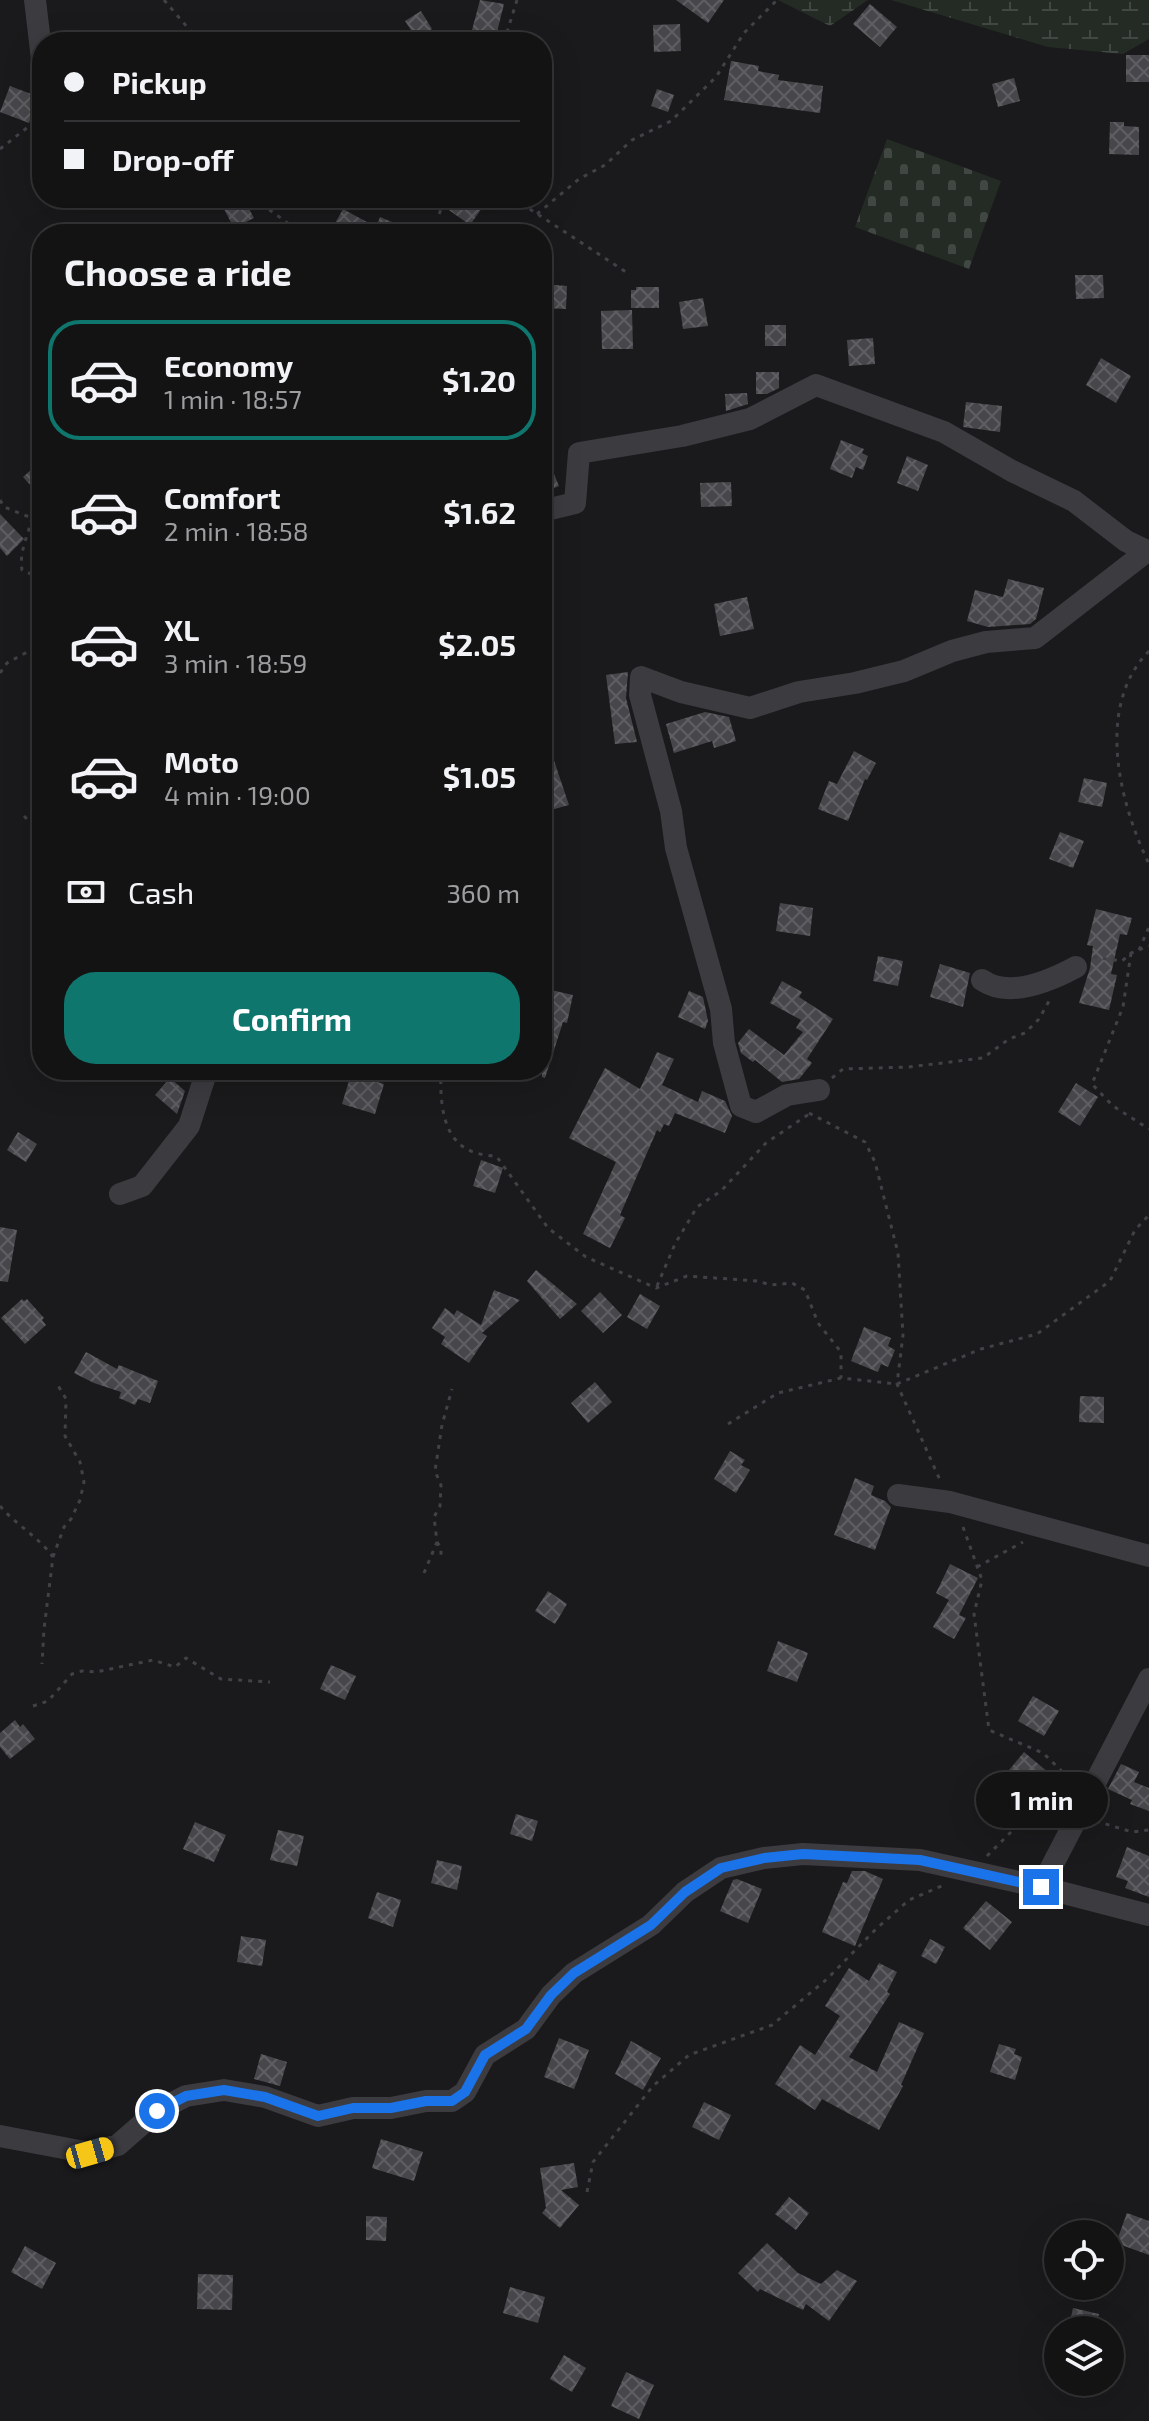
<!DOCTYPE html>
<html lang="en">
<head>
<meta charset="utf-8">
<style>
  :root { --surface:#141314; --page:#212022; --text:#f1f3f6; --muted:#9d9ea0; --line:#333234; --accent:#0f766e }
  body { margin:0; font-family:"Exo 2",sans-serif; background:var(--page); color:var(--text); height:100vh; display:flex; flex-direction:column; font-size:30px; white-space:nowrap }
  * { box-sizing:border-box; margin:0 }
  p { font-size:26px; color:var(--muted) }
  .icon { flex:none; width:44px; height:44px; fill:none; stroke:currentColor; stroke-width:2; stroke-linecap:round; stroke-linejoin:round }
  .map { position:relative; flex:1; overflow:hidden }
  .drawer { position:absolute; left:32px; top:224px; width:520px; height:856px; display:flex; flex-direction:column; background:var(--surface); border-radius:32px; box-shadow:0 8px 32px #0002,0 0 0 2px var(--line) }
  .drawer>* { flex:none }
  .top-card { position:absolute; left:32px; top:32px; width:520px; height:176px; border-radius:32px; box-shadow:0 8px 32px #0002,0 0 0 2px var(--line); display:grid; align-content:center; height:176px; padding:0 32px; background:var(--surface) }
  .buttons { position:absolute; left:1044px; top:2220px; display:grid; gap:16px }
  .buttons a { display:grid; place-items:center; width:80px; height:80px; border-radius:50%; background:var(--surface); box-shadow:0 8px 32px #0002,0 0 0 2px var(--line); font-size:40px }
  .end { position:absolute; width:36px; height:36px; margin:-18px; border:10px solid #1a73e8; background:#fff; box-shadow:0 0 0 4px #fff }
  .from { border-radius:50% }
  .bubble { position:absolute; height:56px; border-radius:28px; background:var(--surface); box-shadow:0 8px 32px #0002,0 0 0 2px var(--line); font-size:26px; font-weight:700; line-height:56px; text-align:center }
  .car { position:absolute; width:24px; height:48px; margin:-24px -12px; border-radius:10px; box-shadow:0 0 6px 2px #0007; background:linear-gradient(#f5c518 24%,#345 0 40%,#f5c518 0 76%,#345 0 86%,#f5c518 0) }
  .top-card b { display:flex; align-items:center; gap:28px; height:76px; font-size:30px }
  .top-card b+b { border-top:2px solid var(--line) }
  .top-card i { width:20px; height:20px; background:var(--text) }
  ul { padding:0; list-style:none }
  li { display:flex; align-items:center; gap:24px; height:120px; margin:0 16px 12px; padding:0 16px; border:4px solid transparent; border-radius:32px }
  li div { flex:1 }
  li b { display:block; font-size:30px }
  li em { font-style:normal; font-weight:700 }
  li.on { border-color:var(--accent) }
  li>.icon { width:72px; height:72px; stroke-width:1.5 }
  h2 { padding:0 32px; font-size:36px; line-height:96px }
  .pay { display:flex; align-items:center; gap:20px; height:88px; padding:0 32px; font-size:30px }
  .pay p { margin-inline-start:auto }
  .action { display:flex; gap:16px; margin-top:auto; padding:16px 32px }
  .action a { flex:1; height:92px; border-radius:32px; background:var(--accent); color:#fff; font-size:32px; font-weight:700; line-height:92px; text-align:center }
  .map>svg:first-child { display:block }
</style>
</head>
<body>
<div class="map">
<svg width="1149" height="2421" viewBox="0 0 1149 2421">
  <defs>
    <pattern id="wetland-marsh" width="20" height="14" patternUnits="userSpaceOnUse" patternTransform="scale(2)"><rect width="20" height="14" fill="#242b25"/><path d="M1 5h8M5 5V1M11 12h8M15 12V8" fill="none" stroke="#414743"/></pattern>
    <pattern id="cemetery-stones" width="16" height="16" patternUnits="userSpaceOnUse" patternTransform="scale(2)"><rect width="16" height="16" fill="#242b25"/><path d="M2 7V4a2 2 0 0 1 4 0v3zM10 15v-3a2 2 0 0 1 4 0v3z" fill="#414743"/></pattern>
    <pattern id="building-cross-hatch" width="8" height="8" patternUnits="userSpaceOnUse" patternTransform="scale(2)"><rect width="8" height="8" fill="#47474b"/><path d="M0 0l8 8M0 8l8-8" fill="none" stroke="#5f5f63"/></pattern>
  </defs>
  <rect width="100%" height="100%" fill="#1a191b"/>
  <path fill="url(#wetland-marsh)" d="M778,0H868L830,26Z
    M891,0H1149V39L1123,54L1048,47Z"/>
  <path fill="url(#cemetery-stones)" d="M887,139L1001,181L969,269L855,227Z"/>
  <path fill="url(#building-cross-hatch)" d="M480,0L504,4L496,36L472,30Z
    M676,0H724L708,23Z
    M870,4L897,27L880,47L853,24Z
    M421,11L432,29L417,39L405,21Z
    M680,24L681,51L654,52L653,25Z
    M1126,55H1149V82H1126Z
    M731,61L759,66L758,71L779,75L778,80L823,86L820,113L724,100Z
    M1014,78L1020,101L998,107L992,84Z
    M10,86L39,97L29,123L0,112Z
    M657,89L674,95L668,112L651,106Z
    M1110,122H1124V126L1139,127V155L1109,154Z
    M218,198H243L254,218L234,228Z
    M453,198H489L470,225L446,208Z
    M343,209L376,227L380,217L421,234H329Z
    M1075,275H1103L1104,298L1076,299Z
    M543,284L567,286L566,309L542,308Z
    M636,287H659V308H631V290H636Z
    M703,298L708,326L683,329L679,302Z
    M632,310L633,349H602L601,311Z
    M765,325H786V346H765Z
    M873,338L875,364L849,366L847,340Z
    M1101,358L1131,376L1116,403L1086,385Z
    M756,372H779V388L767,394H756Z
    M747,393L748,404L726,411L725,394Z
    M966,402L1002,406L1000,432L963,427Z
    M841,440L864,449L862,453L868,456L863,470L856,467L852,478L830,469Z
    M542,446L559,486L542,493Z
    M907,456L928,465L918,491L897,483Z
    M42,460V498L23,477Z
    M731,482L732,506L701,507L700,483Z
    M0,514L24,539L7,556L0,548Z
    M1008,579L1044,588L1036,619L1030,624L988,627L967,621L975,590L1003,597Z
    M747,597L754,629L720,636L714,604Z
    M628,672L626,698L637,742L615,744L606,675Z
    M705,712L729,717L736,741L714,748L712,741L674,753L666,724Z
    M542,731H544L569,805L547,811L542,793Z
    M854,751L876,763L867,780L865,779L848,821L818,809L829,781L837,784Z
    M1084,778L1107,783L1102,807L1078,802Z
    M1060,832L1084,841L1073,868L1049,859Z
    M780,903L813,908L810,936L776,931Z
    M1096,909L1132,918L1127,935L1120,934L1111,974L1117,975L1109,1010L1079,1003L1090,968L1093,946L1087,945Z
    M878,956L903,961L898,986L873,981Z
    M940,964L970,973L963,1007L930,997Z
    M782,981L802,992L799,997L833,1019L807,1059L812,1063L799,1079L782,1082L755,1060L753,1062L741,1053L738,1043L749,1029L784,1055L803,1032L796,1028L801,1020L770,1003Z
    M542,988L573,995L567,1023L563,1022L545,1078L542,1077Z
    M689,991L703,997L708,1021L705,1029L678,1017Z
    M657,1052L674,1059L662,1085L698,1102L702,1091L725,1101L732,1116L725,1133L675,1113L669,1126L664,1124L660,1132L657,1130L620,1215L625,1218L610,1248L583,1234L616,1162L569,1138L605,1068L640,1089Z
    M351,1074L384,1084L375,1114L342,1104Z
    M170,1078L185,1091L177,1114L155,1095Z
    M1076,1083L1098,1097L1080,1126L1058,1112Z
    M18,1132L37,1144L26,1162L7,1150Z
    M481,1160L503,1168L495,1193L473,1186Z
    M0,1227L17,1230L8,1282L0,1281Z
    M536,1270L577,1304L560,1319L527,1281Z
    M494,1290L520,1300L482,1333L487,1336L469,1363L441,1344L445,1337L432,1328L445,1308L454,1315L457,1310L481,1325Z
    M600,1292L622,1315L603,1333L581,1311Z
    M640,1294L660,1306L647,1329L627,1317Z
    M22,1299L24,1301L27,1299L44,1318L42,1320L46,1325L25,1344L1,1318Z
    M864,1327L891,1338L888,1346L895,1350L888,1367L881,1364L878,1372L851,1361Z
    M86,1352L117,1369L119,1365L158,1381L150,1403L138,1399L135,1405L119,1398L121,1392L94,1383L74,1373Z
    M595,1382L612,1402L588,1423L571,1403Z
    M1080,1396L1104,1397V1423L1079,1422Z
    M730,1451L745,1460L741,1465L750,1470L736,1493L714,1479Z
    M855,1478L874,1486L871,1495L885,1501L891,1507L875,1550L834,1535Z
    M950,1564L978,1578L959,1615L966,1618L954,1639L933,1627L949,1600L936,1593Z
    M548,1591L567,1604L555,1624L535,1611Z
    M778,1641L808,1653L797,1682L767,1671Z
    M331,1665L356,1676L345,1700L320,1689Z
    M1033,1696L1059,1711L1044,1736L1018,1721Z
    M15,1720L20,1727L23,1724L35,1739L10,1759L0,1747V1733Z
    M1024,1752L1049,1773L1044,1778L1074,1794L1068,1805L1035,1789L1029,1795L1005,1775Z
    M1121,1764L1139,1772L1134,1782L1149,1788V1811L1130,1804L1132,1800L1108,1789Z
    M978,1795L996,1797L994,1813L976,1810Z
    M516,1814L538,1821L532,1841L510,1834Z
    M195,1822L226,1835L214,1862L183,1849Z
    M278,1830L304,1836L297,1866L270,1860Z
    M1127,1847L1149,1856V1897L1125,1888L1128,1881L1116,1877Z
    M437,1860L462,1866L457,1890L431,1883Z
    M852,1871H865L883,1879L855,1946L822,1932L843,1882L847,1883Z
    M737,1879L762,1889L748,1923L720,1911L733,1880Z
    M377,1892L401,1900L393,1927L368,1918Z
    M986,1901L1012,1922L990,1950L963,1928Z
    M241,1936L266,1940L262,1966L237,1962Z
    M930,1939L945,1947L936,1964L921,1956Z
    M879,1963L897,1972L887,1992L890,1994L849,2057L877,2072L899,2022L924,2033L901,2085L903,2086L879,2130L822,2099L815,2110L775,2084L800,2045L815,2055L840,2016L825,2006L849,1968L869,1981Z
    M559,2038L589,2050L574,2089L544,2077Z
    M631,2041L661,2058L643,2090L615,2074Z
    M999,2044L1016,2049L1014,2054L1022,2057L1015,2080L990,2072Z
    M261,2054L287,2062L280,2086L254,2079Z
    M704,2102L731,2115L719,2140L692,2127Z
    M381,2139L423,2152L414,2181L372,2168Z
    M574,2163L578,2187L561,2190L579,2205L560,2228L542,2213L546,2208L540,2168Z
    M789,2197L809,2213L796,2230L775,2214Z
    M1127,2213L1149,2221V2255L1116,2243Z
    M366,2216L387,2217L386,2241L366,2240Z
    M767,2243L798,2273L821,2284L837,2270L857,2281L829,2321L806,2304L803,2310L760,2289L758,2292L738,2273Z
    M25,2246L56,2263L42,2289L11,2272Z
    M198,2274L233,2275L232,2310L197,2309Z
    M510,2287L545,2297L538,2323L503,2313Z
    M1073,2308L1099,2314L1095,2330H1068Z
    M564,2355L586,2368L572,2392L550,2379Z
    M626,2372L654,2385L639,2419L611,2406Z"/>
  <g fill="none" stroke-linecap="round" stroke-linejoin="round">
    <path stroke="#414247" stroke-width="3" stroke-dasharray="4 6" stroke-linecap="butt" d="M164,0L200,42
      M504,42L517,0
      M0,149L42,116
      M253,198L303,234
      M513,198L626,272
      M439,214L447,198
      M537,214L579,179L605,165L632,140L671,121L716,77L744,33L777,0
      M0,500L4,507L32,518L42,514
      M32,518C28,536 19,551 22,570L42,579
      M1149,651C1095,706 1119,802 1149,864
      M0,673L7,663L42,644
      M24,816L42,834
      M1139,950L1149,927
      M1131,953L1123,1007L1092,1084L1113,1106L1149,1129
      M1093,957L1122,961L1131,953L1149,946
      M349,1070L363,1073L380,1070
      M441,1070C440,1098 441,1139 471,1151C479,1155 489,1155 497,1157L548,1228L586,1257L656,1288L687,1276L757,1281L771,1285L792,1283L805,1290L818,1323L841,1352V1378
      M832,1078L843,1069L909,1067L983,1058L1009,1039L1025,1033L1039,1019L1049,1001
      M809,1113L865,1142L875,1162L898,1253L903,1335L897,1384L940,1480
      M657,1286L675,1244L697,1207L721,1191L766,1143L809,1114
      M728,1424L778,1393L841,1378L897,1384L981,1349L1037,1334L1110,1281L1135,1230L1149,1215
      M0,1506C16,1525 39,1537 53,1557L44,1629L42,1664
      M963,1527L982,1580L974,1614L989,1730L1043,1753L1073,1782
      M437,1542L441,1548V1558
      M53,1557L64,1527L71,1519L80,1500L84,1482L80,1462L65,1436L66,1399L56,1382
      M977,1567L1023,1542
      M424,1573L437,1542L434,1517L440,1506L441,1485L435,1471L442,1425L452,1389
      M33,1706L48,1701L72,1674L82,1671L96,1672L153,1660L175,1667L186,1658L221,1679L270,1682
      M1096,1821L1132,1832L1149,1830
      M987,1856L1027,1816L1058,1812
      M587,2192L593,2162L653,2086L689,2055L772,2025L827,1979L876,1929L909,1900L944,1885"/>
    <path stroke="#3b3b40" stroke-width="22" d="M35,0L42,59
      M542,511L575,503L579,453L682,436L750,419L816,385L944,432L1012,471L1074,501L1126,541L1149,552
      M982,980C1009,999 1050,981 1076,967
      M819,1090L787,1095L756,1112L741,1106L724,1043L721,1009L676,848L671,811L640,695L641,677L681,692L750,708L799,692L855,683L904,671L952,651L986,642L1035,638L1146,552
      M120,1194L142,1186L189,1126L207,1070
      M898,1495L950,1502L1149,1556
      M1041,1887L1149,1679
      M0,2136L90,2153L118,2145L157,2111L186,2096L224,2090L265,2097L318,2116L353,2108H391L426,2101H452L465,2092L485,2055L526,2029L551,1995L574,1973L651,1925L685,1892L721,1868L764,1858L803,1854L920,1860L1041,1887L1149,1915"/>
  </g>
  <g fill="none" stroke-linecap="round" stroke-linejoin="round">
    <path stroke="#1a73e8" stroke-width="10" d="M157,2111L186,2096L224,2090L265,2097L318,2116L353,2108H391L426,2101H452L465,2092L485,2055L526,2029L551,1995L574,1973L651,1925L685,1892L721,1868L764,1858L803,1854L920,1860L1041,1887"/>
  </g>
</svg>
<div class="buttons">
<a><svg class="icon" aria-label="locate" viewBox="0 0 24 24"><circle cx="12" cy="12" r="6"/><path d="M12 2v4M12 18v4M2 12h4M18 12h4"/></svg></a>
<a><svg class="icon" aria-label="layers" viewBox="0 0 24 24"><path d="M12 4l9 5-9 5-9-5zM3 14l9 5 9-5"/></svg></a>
</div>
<i class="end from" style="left:157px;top:2111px"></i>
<i class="end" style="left:1041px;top:1887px"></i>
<div class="bubble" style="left:976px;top:1772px;width:132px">1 min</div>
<i class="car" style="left:90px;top:2153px;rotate:74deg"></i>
<div class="top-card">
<b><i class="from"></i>Pickup</b>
<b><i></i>Drop-off</b>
</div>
<section class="drawer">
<h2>Choose a ride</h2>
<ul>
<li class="on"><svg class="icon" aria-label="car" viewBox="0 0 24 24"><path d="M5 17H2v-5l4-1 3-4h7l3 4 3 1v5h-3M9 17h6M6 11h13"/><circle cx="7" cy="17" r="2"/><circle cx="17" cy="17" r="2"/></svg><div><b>Economy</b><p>1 min · 18:57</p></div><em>$1.20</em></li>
<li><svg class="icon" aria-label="car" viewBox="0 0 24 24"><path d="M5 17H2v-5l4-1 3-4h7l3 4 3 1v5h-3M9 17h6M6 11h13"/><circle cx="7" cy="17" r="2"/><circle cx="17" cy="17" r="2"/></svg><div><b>Comfort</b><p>2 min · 18:58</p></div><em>$1.62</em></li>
<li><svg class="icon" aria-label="car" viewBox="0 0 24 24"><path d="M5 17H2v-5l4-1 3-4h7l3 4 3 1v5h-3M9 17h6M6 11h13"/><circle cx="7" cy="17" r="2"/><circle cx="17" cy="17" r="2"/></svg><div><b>XL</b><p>3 min · 18:59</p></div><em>$2.05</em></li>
<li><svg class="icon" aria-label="car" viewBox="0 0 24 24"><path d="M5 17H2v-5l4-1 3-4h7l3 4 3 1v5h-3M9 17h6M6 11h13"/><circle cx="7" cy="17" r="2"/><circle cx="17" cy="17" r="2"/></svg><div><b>Moto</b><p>4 min · 19:00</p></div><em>$1.05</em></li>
</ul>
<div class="pay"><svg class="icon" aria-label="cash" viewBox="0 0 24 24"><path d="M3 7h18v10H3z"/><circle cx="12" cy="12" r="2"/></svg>Cash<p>360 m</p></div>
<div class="action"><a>Confirm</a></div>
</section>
</div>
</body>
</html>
